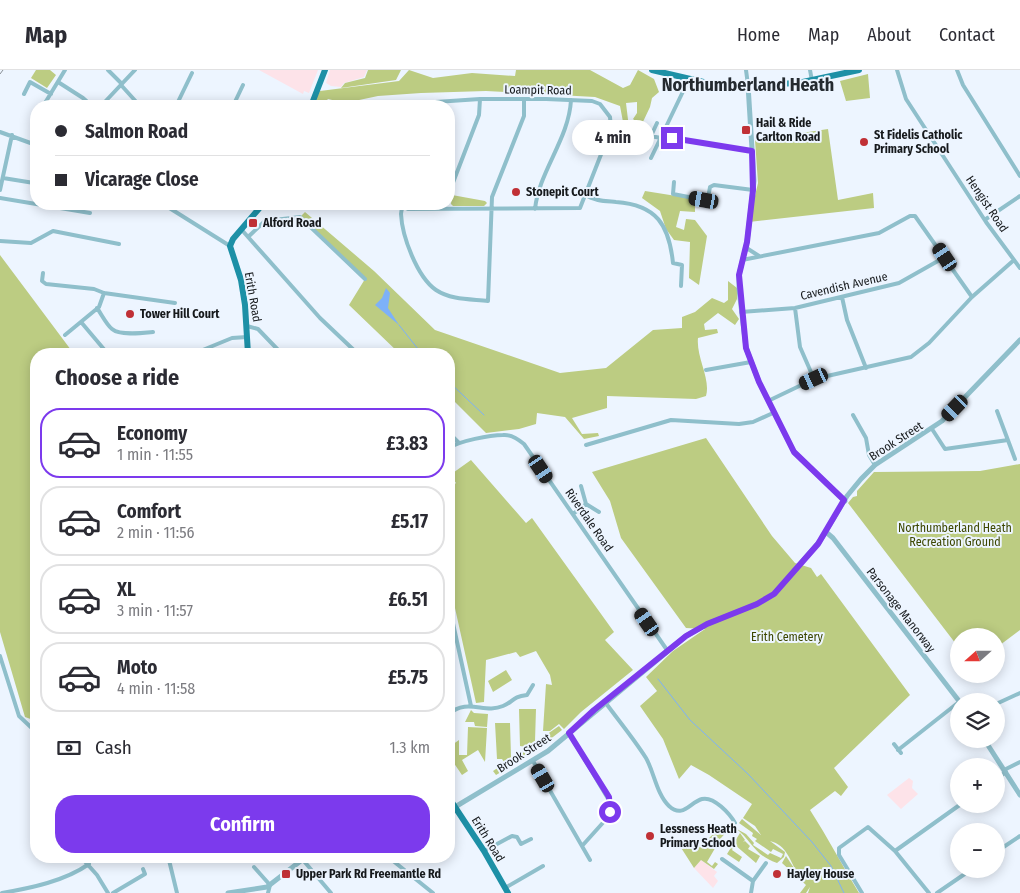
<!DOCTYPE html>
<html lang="en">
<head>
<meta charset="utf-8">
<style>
  :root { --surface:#fff; --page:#f2f2f3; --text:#2b2b33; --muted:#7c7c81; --line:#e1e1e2; --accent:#7c3aed }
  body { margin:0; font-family:"Fira Sans Condensed",sans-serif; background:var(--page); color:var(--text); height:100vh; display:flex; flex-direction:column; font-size:19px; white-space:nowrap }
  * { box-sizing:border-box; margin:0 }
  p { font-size:16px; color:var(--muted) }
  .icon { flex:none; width:28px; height:28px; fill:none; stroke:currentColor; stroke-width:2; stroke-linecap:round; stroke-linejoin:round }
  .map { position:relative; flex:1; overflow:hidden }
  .drawer { position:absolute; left:30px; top:278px; width:425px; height:515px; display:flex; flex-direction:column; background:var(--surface); border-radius:20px; box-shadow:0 2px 12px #0003 }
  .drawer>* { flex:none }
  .top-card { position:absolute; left:30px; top:30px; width:425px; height:110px; border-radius:20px; box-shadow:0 2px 12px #0003; display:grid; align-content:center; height:110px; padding:0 25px; background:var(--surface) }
  .needle { width:32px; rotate:249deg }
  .tools { position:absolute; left:950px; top:558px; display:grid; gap:10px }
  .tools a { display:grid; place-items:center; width:55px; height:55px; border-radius:50%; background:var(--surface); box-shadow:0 2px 12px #0003; font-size:25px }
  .end { position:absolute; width:22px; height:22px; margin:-11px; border:6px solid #7c3aed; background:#fff; box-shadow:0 0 0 2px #fff }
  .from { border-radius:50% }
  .bubble { position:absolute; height:35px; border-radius:18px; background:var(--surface); box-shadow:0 2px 12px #0003; font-size:16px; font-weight:700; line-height:35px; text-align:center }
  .car { position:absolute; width:15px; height:30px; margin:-15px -8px; border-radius:6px; box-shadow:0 0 4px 1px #0007; background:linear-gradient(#222 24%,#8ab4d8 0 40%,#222 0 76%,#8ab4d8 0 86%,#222 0) }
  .top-card b { display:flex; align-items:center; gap:18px; height:48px; font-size:19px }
  .top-card b+b { border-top:1px solid var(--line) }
  .top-card i { width:12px; height:12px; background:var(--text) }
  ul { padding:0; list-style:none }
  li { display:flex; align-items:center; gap:15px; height:70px; margin:0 10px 8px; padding:0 15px; border:2px solid var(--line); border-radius:20px }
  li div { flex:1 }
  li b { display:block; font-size:19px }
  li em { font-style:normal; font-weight:700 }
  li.current { border-color:var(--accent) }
  li>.icon { width:45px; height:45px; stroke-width:1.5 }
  h2 { padding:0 25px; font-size:22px; line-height:60px }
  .pay { display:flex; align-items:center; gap:12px; height:55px; padding:0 25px; font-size:19px }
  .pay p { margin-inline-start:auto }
  .action { display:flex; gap:10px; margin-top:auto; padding:10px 25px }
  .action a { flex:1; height:58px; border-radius:20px; background:var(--accent); color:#fff; font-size:20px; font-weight:700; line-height:58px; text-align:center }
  header { display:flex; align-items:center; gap:30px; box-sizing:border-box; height:70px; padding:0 25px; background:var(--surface); border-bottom:1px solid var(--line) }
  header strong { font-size:24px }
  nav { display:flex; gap:28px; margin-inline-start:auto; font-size:18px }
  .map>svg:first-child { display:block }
</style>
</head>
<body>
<header>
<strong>Map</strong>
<nav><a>Home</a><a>Map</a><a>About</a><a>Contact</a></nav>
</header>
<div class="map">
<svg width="1020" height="823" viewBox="0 0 1020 823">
  <rect width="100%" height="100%" fill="#edf5ff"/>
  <path fill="#fde3e9" d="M259,0H318L309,23L304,21L303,24Z
    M330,0H367L364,7L344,13L341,17L331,16L326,13Z
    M909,708L913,711L912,718L918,724L901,739L887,725Z
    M701,790L717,802L714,806L718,811L713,818L694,798Z"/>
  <path fill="#bccc82" d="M36,0H50L56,5L47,18L31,8Z
    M368,0H401L396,10L341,18L345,13L365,8Z
    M409,0L433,8L472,3L515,6L516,0H590L623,18L630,15L638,0L654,9L659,22L652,28L650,37L641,56L633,49L637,43V32L626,33L629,58L624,57L620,36L595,27L486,21L421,23L378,26L345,33L328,29L322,36H312L320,21L399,11Z
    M868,4L870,28L846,31L840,11Z
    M828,59L838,130L873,123L874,138L749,152L758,113L755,70Z
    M645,121L695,129V142L680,141L676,157L684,160L686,149L695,150L707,166L699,215L689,208L690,172L674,170L666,159L660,141L642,128Z
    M452,125L485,131L487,133L484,136H453L451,134Z
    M305,142L374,201L435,260L560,303L606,298L653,260L682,258V247L695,242L712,228L724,233L728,230V211L737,218V229L732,239L739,249L735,255L718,243L704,254L705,260L717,259L718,263L698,268C696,287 711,309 706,326L696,329L607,326V338L572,348L582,364L598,363L599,366L584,369L565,347L537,343L536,354L519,359L486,363L449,326V284H400L349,235L365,209L300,147Z
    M0,185L74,284H36V651L25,647L0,562Z
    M706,368L772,466L795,493L811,498L817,507L821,504L910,625L834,698L848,717L841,726L835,721L810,740C828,768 842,795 859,823H808L810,817L806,823H800L806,815L782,793L786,786L798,804C790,791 787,775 770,771L785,782L784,787L777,793C753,785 753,771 735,758L746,764L754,773L753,775L768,785L770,783L781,788L783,784L773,779L771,782L755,771L757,769L752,766L753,763L739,753L742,749L761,765L755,756L743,748L752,734L709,705L691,695L679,709L663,669L640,636L657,621L646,607L673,581L705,559L686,558L621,468L610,431L592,402Z
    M471,390L526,453L532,448L614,562L605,570L633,600L581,642L564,659L559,654L550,661H543L546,614L552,615L550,605L536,581L520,587L516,582L486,590L484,632L476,633L449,511V419L456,413L450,405Z
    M1020,394V560L996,578V566H959V578L848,433L853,427L857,426V421L874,402L980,401Z
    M506,600L512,610L493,622L488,611Z
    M519,639H536L535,671L526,677L520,676Z
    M471,640L474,643L488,644L487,657L475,656L474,652H465Z
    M495,653H510L511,687L504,692L502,689H497Z
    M559,656L562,660L531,684L527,678Z
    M468,657L487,658L485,692L478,680L462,690L468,701L462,705L449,686V677L459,670V685H467Z
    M526,679L530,685L496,705L493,701Z
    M725,754L730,758L721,768L707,792L712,796L715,792L718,794L714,799L701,790L694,798L678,773L685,770L694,782L723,755L721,760Z
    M740,763L745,770L743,772L745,771L750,776L748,779L760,786L756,793L735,775L732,780L742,787L739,792L727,784Z"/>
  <path fill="#7db1f8" d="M386,218L390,223L388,238L399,255L375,235L382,228Z"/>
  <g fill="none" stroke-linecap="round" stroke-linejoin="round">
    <path stroke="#7db1f8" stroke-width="1" d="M399,255L422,284
      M449,312L484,345
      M658,609L690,650L748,704L812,772L831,796L844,823"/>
    <path stroke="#8fbfcb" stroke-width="4" d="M108,0L122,14
      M746,0L748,15
      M810,0L812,11
      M897,0L906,29L986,152L1020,198
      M957,0L963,15L1020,106
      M58,12L83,28L92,36
      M121,15L140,36
      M24,24L30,12L51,24
      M45,33L65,0
      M101,36L135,0
      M176,36L192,3
      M233,36L243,15
      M292,36L293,35
      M376,36L480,29H546L592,31L600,34L610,47L611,59L580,138L408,139L404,137
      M0,62L36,75
      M640,64L661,68
      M651,66L657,53
      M672,68L752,81
      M651,88L689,9
      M3,108L34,113
      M674,112L673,124L704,130L708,128L710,117L714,115L753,120
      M0,120L12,65
      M449,123L479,45L480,29
      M586,125C594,131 606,131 616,132C657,135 669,155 673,193L682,195L681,216
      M0,128L90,143
      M163,134L230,176
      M252,134L257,140
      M404,134C403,138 401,139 401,144C402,166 417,207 436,220C451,230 471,229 488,231L492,127L524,46V29
      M535,139C539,101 569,69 571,30
      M986,149L1020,126
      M241,159L320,248L358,284
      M248,167L265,151L300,147L365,209
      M0,171L31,173L53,161L119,174
      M745,177L759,186
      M742,190L879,163L910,146H915L972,227
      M43,203L42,211L46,214L94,219L104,223L175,233
      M842,227L847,250L866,298
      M97,238C102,245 106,254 112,259C120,266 143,263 153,262
      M795,238L800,277L814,309
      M741,242L795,238L899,213L945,187
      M81,252L108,284
      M247,256L258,259L282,284
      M65,265L99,237L104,223
      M193,284L232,268L247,267
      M706,300L751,292
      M768,331L814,309L911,287L929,273L972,227L1014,190
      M997,341L1015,389
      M853,345L866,368L869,385L875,395
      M932,359L945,379L1008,370
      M449,363L459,373
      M586,375L671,350L739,354L753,352L773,343
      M449,378C459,371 490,365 503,365C511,364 518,369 524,374L667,580
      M581,416L586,434
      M573,444L586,434L599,442
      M449,535L471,636
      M0,586L19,646L36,662
      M605,632C619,651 634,669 646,688C654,702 657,725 669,736C683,749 690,732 702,729C714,726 730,744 735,753
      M996,634L1020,623
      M449,644C467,628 485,644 503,636C515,631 511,627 527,625L533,615
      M569,663L610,732L609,746L582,776
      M894,674L901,683
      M898,680L959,632
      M533,691L590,790
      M1004,700L1020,692
      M996,709L1006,702
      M484,781L512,766L517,767L521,774L531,769
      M895,781L961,734
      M996,782L1020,766
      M80,786L97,805L108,823
      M168,786L177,823
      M387,786L433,823
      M722,789L753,811L751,823
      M303,790L331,823
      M254,797L270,815L268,823
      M753,811L766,793
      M505,818L543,796
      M2,823C31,818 65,811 89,794
      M113,823L145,804L143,799
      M862,823L839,785V778L868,757L895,781L929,823
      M937,823L972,799"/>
    <path stroke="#8fbfcb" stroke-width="5" d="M748,15L754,111L747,172L739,205V219L746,278L759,312L794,382L845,431
      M826,462L833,468L959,631
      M984,669L1020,725
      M455,737L548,681L686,566L707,554L757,534L774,524L820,471L847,426L861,409L875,395L942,351L1020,270
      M228,823L267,817L307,786"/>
    <path stroke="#1d90a6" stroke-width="6" d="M652,0L712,14L740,16L798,13L859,0
      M311,36L325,0
      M248,284L245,235L241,210L230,176L233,169L263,134
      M449,728L484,781L508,823"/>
    <path stroke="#898f96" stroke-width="1" stroke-dasharray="10 5" stroke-linecap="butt" d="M0,4L3,0"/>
  </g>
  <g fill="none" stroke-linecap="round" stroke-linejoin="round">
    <path stroke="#7c3aed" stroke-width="6" d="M610,742L609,727L569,663L594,640L686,566L707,554L757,534L774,524L818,474L844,430L794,382L759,312L746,278L739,205L747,172L753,120L752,81L672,68"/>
  </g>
  <g fill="#c03036" stroke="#edf5ff" stroke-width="2">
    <rect x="741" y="55" width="10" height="10" rx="2.5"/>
    <circle cx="864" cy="72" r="5"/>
    <circle cx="516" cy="122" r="5"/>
    <rect x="248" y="148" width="10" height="10" rx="2.5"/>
    <circle cx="130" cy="244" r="5"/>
    <circle cx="650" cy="766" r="5"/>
    <rect x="281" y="799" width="10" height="10" rx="2.5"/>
    <circle cx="777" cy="804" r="5"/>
  </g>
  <g text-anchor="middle" stroke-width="4" stroke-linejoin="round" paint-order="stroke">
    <g font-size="12" fill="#16191c" stroke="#edf5ff">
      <text transform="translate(538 20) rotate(1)" y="4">Loampit Road</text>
      <text transform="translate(987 134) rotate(56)" y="4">Hengist Road</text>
      <text transform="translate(844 216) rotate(-13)" y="4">Cavendish Avenue</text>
      <text transform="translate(253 227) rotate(80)" y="4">Erith Road</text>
      <text transform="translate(896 371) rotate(-33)" y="4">Brook Street</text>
      <text transform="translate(589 450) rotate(55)" y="4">Riverdale Road</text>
      <text transform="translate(901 540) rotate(52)" y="4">Parsonage Manorway</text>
      <text transform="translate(524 683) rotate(-33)" y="4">Brook Street</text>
      <text transform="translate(488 769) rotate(58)" y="4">Erith Road</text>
    </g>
    <g font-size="12" font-weight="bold" fill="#16191c" stroke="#edf5ff" text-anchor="start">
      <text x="756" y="57">Hail &amp; Ride<tspan x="756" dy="14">Carlton Road</tspan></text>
      <text x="874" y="69">St Fidelis Catholic<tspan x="874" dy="14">Primary School</tspan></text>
      <text x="526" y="126">Stonepit Court</text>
      <text x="263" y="157">Alford Road</text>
      <text x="140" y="248">Tower Hill Court</text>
      <text x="660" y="763">Lessness Heath<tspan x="660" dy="14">Primary School</tspan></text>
      <text x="296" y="808">Upper Park Rd Freemantle Rd</text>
      <text x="787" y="808">Hayley House</text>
    </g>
    <g font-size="12" fill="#3d4700" stroke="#edf5ff">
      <text x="955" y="462">Northumberland Heath<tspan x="955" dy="14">Recreation Ground</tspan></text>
      <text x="787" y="571">Erith Cemetery</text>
    </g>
    <g font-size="18" font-weight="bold" fill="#242a30" stroke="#edf5ff">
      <text x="748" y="21">Northumberland Heath</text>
    </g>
  </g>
</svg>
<div class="tools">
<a><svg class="needle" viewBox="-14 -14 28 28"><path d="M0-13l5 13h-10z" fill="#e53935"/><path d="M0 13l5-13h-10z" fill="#7c7c81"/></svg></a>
<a><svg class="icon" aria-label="layers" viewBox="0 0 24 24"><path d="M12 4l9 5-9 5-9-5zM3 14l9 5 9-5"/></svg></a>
<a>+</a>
<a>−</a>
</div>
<i class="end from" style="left:610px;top:742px"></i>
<i class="end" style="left:672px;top:68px"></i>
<div class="bubble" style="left:572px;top:50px;width:82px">4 min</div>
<i class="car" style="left:704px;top:130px;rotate:280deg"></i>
<i class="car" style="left:945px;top:187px;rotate:326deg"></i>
<i class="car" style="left:814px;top:309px;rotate:245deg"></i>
<i class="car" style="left:955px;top:338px;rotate:224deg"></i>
<i class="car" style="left:541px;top:399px;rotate:146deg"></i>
<i class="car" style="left:647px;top:552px;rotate:325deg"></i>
<i class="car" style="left:543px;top:708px;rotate:330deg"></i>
<div class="top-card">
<b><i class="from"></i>Salmon Road</b>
<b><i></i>Vicarage Close</b>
</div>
<section class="drawer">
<h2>Choose a ride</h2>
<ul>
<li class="current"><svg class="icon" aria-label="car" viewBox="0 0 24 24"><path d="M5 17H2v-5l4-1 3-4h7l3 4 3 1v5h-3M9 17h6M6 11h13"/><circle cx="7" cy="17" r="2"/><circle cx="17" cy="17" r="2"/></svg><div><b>Economy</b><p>1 min · 11:55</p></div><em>£3.83</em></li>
<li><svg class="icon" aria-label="car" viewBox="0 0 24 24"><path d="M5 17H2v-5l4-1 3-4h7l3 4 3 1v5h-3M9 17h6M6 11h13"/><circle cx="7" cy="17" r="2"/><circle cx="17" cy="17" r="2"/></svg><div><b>Comfort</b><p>2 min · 11:56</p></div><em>£5.17</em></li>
<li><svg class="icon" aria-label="car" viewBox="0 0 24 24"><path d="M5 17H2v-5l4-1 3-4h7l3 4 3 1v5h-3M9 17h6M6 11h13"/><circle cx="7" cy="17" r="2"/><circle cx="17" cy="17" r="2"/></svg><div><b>XL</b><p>3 min · 11:57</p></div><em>£6.51</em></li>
<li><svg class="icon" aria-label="car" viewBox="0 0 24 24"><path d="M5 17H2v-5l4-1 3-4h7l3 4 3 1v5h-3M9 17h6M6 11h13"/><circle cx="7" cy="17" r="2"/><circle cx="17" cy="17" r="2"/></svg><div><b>Moto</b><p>4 min · 11:58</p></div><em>£5.75</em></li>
</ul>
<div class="pay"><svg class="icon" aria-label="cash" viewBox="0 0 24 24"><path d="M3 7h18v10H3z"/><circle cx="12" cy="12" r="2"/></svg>Cash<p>1.3 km</p></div>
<div class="action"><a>Confirm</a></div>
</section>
</div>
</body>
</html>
